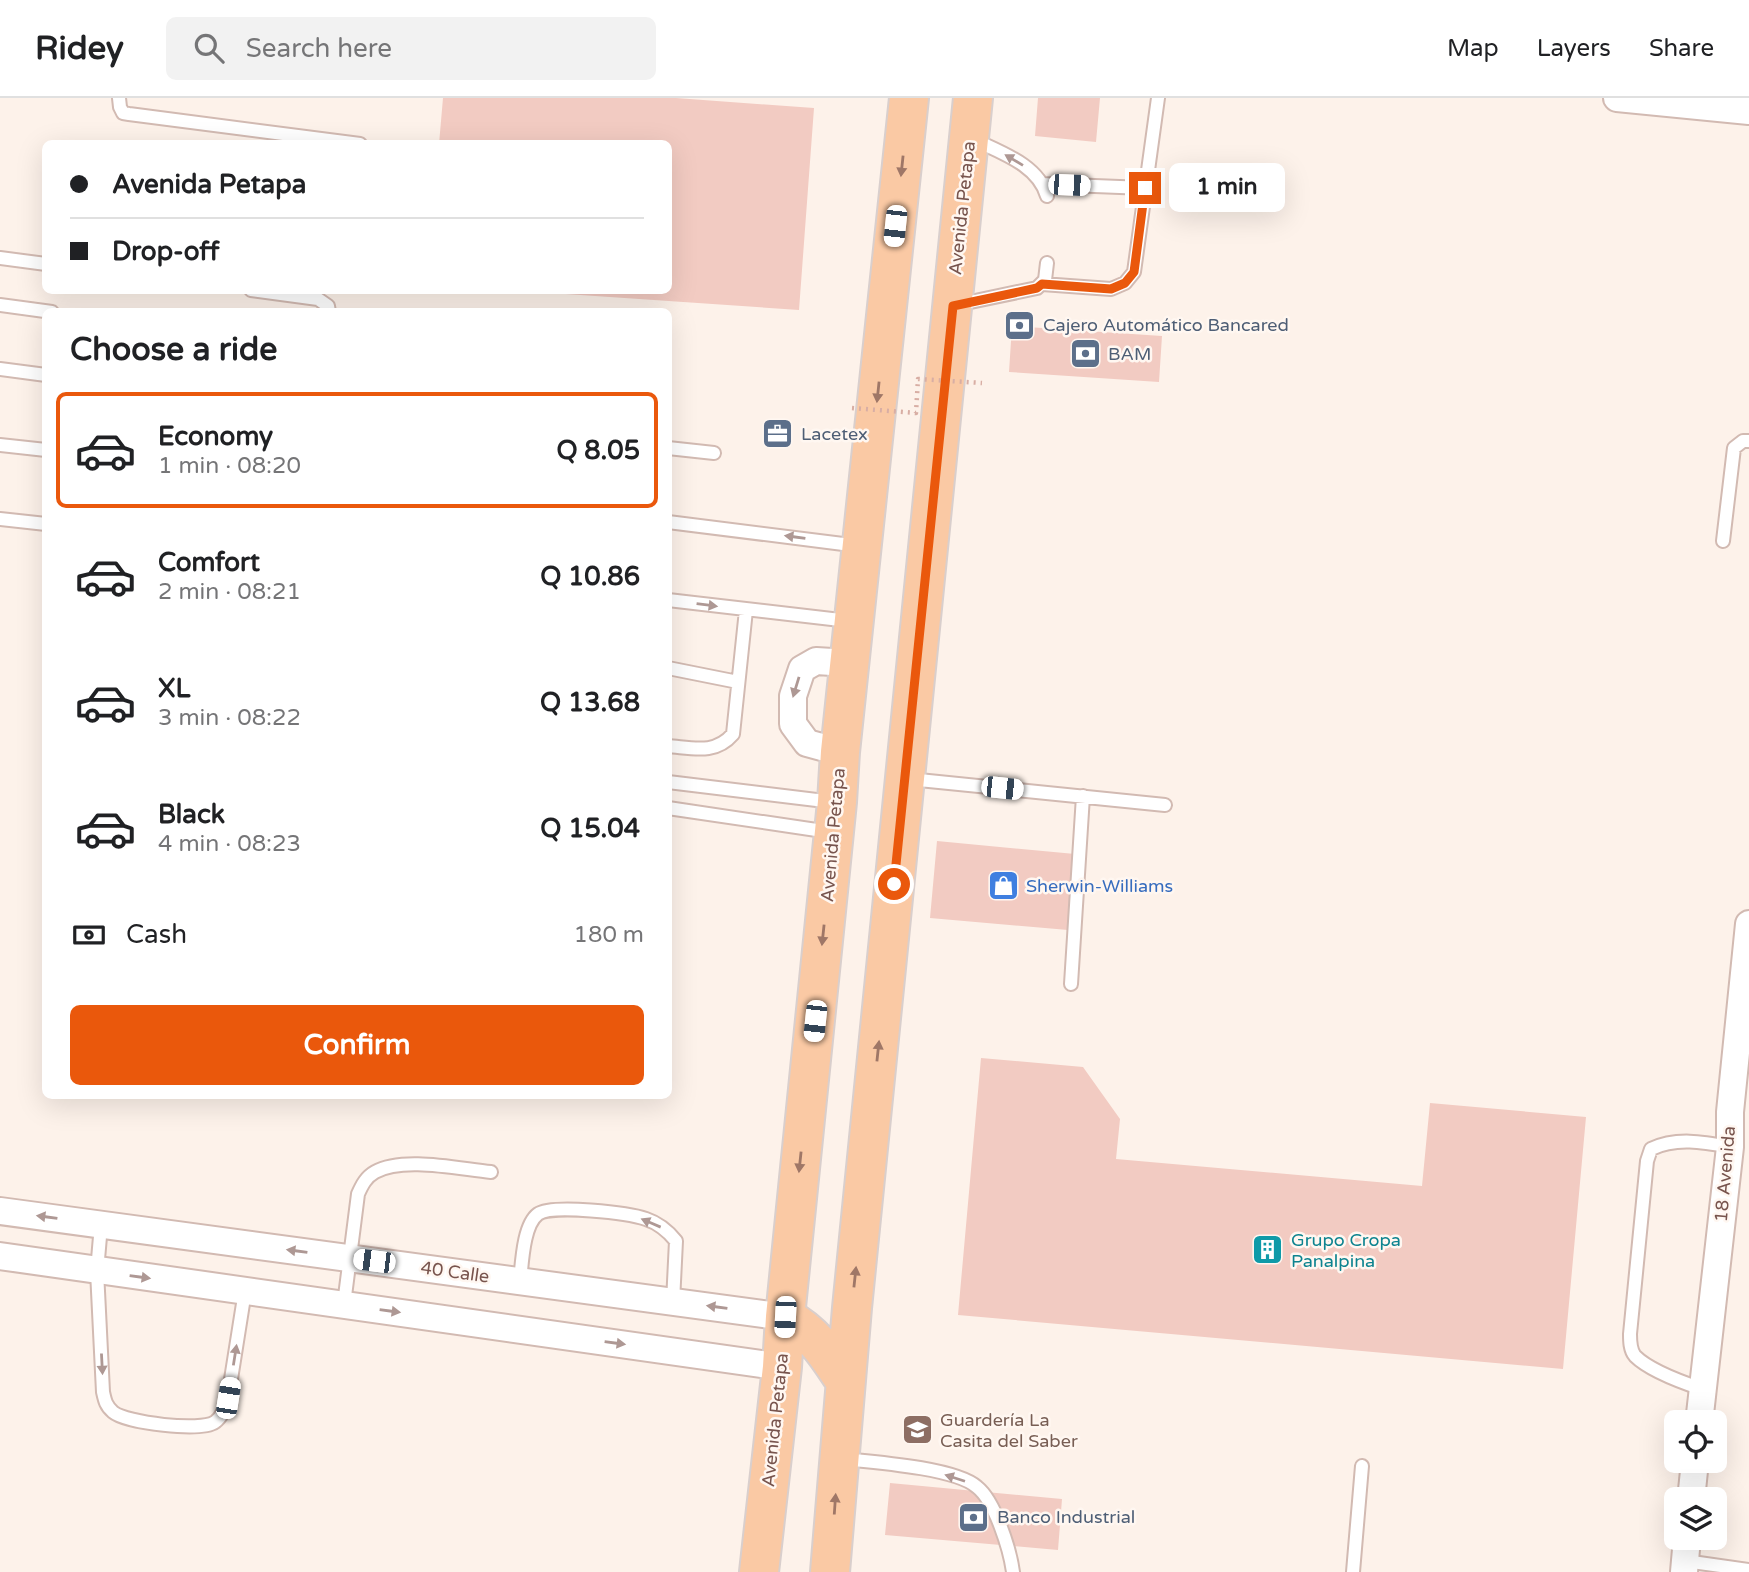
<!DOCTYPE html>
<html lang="en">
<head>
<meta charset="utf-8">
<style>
  :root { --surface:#fff; --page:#f2f2f2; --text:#202124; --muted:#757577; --line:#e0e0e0; --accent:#ea580c }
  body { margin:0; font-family:"Varela Round",sans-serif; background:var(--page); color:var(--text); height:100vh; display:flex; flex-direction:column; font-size:26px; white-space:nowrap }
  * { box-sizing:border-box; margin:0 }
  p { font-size:23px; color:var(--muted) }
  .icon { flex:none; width:38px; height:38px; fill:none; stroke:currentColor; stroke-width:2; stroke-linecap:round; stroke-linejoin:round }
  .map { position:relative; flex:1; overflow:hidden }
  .drawer { position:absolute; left:42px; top:210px; width:630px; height:791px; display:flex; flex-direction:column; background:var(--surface); border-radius:10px; box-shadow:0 7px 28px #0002 }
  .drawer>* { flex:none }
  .banner { position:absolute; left:42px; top:42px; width:630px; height:154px; border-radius:10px; box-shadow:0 7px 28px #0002; display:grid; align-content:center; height:154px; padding:0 28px; background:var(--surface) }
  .controls { position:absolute; left:1664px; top:1312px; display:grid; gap:14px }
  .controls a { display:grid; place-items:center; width:63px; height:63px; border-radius:10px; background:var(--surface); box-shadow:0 7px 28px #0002; font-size:35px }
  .end { position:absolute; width:32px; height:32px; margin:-16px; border:9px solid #ea580c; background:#fff; box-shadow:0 0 0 4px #fff }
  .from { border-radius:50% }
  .bubble { position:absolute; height:49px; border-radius:10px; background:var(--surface); box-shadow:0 7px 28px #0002; font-size:23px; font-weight:700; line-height:49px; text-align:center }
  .car { position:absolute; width:21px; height:42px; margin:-21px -10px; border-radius:9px; box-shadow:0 0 5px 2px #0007; background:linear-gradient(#fff 24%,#345 0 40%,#fff 0 76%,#345 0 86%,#fff 0) }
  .banner b { display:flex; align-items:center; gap:24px; height:66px; font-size:26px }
  .banner b+b { border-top:2px solid var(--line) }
  .banner i { width:18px; height:18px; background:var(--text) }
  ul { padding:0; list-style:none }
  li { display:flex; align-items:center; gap:21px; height:116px; margin:0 14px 10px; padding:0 14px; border:4px solid transparent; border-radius:10px }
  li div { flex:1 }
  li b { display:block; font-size:26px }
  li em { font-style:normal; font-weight:700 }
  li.on { border-color:var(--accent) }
  li>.icon { width:63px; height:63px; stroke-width:1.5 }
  h2 { padding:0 28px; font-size:32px; line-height:84px }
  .pay { display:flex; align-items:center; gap:18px; height:77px; padding:0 28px; font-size:26px }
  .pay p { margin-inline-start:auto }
  .primary-button { display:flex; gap:14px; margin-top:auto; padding:14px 28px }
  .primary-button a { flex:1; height:80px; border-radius:10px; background:var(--accent); color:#fff; font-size:28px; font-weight:700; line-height:80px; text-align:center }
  header { display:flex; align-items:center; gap:42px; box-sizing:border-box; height:98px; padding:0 35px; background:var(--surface); border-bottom:2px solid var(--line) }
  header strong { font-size:33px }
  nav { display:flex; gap:38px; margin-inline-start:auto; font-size:24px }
  .search { width:490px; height:63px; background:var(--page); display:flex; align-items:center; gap:18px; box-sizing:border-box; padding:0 24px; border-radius:10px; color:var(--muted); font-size:26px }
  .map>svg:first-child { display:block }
</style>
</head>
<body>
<header>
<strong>Ridey</strong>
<div class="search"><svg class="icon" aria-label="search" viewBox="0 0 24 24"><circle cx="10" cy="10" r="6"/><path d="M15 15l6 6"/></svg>Search here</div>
<nav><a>Map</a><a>Layers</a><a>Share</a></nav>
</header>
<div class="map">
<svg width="1749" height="1474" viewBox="0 0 1749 1474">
  <rect width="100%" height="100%" fill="#fdf2ea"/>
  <path fill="#f2cbc2" d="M443,0H676L814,10L799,212L551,195V192H668V46H439Z
    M1038,0H1100L1096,44L1035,38Z
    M1012,228L1162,238L1159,284L1009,274Z
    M937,743L1075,756L1068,832L930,820Z
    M981,960L1083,969L1120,1021L1116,1061L1422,1088L1430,1005L1586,1019L1563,1271L958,1217Z
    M890,1385L1062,1401L1058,1452L885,1437Z"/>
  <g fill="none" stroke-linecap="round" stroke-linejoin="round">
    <defs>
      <path id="lane" d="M119,0L120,9L123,15L129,16L360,46
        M975,42C1002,55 1038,67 1047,98
        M1044,86L1145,90
        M0,160L46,166
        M1042,186L1111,191L1125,185L1134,174L1158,0
        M251,192L318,201L328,208L329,214
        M0,207L52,214
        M956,207L1037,190L1045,182L1047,165
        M0,271L46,277
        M0,347L46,352
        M668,350L714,355
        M0,421L46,426
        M668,424L859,448
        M1723,443L1734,350L1743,343H1749
        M668,502L849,523
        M668,570L738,584
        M668,648C693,650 715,657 733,636L746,512
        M909,681L1165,707
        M668,684L833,704
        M668,710L830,734
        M1071,886L1083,698
        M101,1127L97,1173L103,1294C105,1303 106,1308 113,1314C126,1325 201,1334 215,1324C223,1318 225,1309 228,1300L245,1193
        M520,1183C522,1166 523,1127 538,1116C552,1106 629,1115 646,1121C658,1125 668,1133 676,1143L673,1204
        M344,1206L358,1096C362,1087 366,1079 375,1074C403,1058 459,1071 491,1074
        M1702,1291C1684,1285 1649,1272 1635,1258C1630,1252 1630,1243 1630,1236L1647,1063L1651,1051C1676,1039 1703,1044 1730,1049
        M844,1361C874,1364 956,1370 977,1389C995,1403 1010,1452 1013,1474
        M1685,1463L1749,1472
        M1353,1474L1362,1368"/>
      <path id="street" d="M1617,0L1749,13
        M840,654L807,645L793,626V598L802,571L816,563L849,565
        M0,1113L785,1219
        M0,1158L782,1269
        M1699,1325L1730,1049V1014L1749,826
        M1691,1402L1695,1363
        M1684,1474L1687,1440"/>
      <path id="primary" d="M785,1219C815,1236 826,1254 845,1283
        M759,1474L782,1269L785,1219L837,704L840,654L909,0
        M830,1474L852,1210L973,0"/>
    </defs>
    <use href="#lane" stroke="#d2bab2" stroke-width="16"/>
    <use href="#street" stroke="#d2bab2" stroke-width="30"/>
    <use href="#primary" stroke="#d9cfcd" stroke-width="42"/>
    <use href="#lane" stroke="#fff" stroke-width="12"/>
    <use href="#street" stroke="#fff" stroke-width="26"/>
    <use href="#primary" stroke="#fac9a4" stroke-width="38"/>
    <path stroke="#d8aea4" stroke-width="4.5" stroke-dasharray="2 5" stroke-linecap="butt" d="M852,310L916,315L918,281L982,285"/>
  </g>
  <defs><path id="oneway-solid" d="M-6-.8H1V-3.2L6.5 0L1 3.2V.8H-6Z" transform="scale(1.75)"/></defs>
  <g fill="#ae9894">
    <use href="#oneway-solid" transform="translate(1014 62) rotate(-149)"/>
    <use href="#oneway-solid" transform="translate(795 439) rotate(-172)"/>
    <use href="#oneway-solid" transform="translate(707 507) rotate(7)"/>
    <use href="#oneway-solid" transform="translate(796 589) rotate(107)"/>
    <use href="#oneway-solid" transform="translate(47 1119) rotate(-172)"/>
    <use href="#oneway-solid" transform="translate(651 1125) rotate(-157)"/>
    <use href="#oneway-solid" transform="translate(297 1153) rotate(-172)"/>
    <use href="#oneway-solid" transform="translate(140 1179) rotate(8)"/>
    <use href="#oneway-solid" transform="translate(717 1209) rotate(-172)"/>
    <use href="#oneway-solid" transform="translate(390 1213) rotate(8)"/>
    <use href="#oneway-solid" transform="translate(615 1245) rotate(8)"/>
    <use href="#oneway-solid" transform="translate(235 1257) rotate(-81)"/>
    <use href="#oneway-solid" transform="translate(102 1266) rotate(87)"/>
    <use href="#oneway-solid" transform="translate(955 1380) rotate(-162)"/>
  </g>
  <g fill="#9f7767">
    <use href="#oneway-solid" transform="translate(902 68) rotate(96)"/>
    <use href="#oneway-solid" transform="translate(878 294) rotate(96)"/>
    <use href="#oneway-solid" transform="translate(823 837) rotate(96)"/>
    <use href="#oneway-solid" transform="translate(878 953) rotate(-84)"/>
    <use href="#oneway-solid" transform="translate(800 1064) rotate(96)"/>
    <use href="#oneway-solid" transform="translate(855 1179) rotate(-84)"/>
    <use href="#oneway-solid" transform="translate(835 1406) rotate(-86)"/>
  </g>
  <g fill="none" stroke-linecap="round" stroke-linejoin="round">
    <path stroke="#ea580c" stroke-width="9" d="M894,786L953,208L1037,190L1042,186L1111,191L1125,185L1134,174L1145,90"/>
  </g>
  <defs>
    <symbol id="bank-square" viewBox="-11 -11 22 22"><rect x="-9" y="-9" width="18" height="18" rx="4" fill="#5c6f8a" stroke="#fff7f1"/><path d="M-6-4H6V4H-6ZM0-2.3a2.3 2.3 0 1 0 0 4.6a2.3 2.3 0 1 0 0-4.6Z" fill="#fff"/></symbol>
    <symbol id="office-square" viewBox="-11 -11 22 22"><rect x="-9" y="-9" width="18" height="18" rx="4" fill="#5c6f8a" stroke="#fff7f1"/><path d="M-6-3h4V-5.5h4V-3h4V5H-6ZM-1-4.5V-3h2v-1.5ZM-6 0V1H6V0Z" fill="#fff"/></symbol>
    <symbol id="shop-square" viewBox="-11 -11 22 22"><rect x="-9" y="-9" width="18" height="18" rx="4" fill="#3f7fe0" stroke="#fff7f1"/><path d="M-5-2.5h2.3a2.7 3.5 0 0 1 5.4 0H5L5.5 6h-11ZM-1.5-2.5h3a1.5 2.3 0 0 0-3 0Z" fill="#fff"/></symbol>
    <symbol id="building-square" viewBox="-11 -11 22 22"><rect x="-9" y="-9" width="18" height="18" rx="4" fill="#0f9aa8" stroke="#fff7f1"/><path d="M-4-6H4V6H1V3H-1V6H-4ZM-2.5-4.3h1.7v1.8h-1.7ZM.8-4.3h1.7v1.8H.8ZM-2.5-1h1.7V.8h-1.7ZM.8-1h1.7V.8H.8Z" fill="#fff"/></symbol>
    <symbol id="school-square" viewBox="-11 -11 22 22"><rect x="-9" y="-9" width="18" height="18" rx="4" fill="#8d6e63" stroke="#fff7f1"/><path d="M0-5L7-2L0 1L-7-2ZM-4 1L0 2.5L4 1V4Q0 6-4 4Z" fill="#fff"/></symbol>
  </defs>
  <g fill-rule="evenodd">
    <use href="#bank-square" x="1002" y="210" width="35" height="35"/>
    <use href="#bank-square" x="1068" y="238" width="35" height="35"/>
    <use href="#office-square" x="760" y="318" width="35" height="35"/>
    <use href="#shop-square" x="986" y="770" width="35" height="35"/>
    <use href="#building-square" x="1250" y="1134" width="35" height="35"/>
    <use href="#school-square" x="900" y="1314" width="35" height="35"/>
    <use href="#bank-square" x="956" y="1402" width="35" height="35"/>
  </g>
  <g text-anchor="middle" stroke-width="5" stroke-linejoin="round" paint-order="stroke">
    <g font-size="18" fill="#78544d" stroke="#fff7f1">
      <text transform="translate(962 110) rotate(-84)" y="6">Avenida Petapa</text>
      <text transform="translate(833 737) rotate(-85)" y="6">Avenida Petapa</text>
      <text transform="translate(1725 1076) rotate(-85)" y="6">18 Avenida</text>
      <text transform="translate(455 1174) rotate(8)" y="6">40 Calle</text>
      <text transform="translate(775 1322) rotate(-84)" y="6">Avenida Petapa</text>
    </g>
    <g font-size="18" fill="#4e5e75" stroke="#fff7f1" text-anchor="start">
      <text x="1043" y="233">Cajero Automático Bancared</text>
      <text x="1108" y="262">BAM</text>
      <text x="801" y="342">Lacetex</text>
      <text x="997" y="1425">Banco Industrial</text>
    </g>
    <g font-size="18" fill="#366cbe" stroke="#fff7f1" text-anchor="start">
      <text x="1026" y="794">Sherwin-Williams</text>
    </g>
    <g font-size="18" fill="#0d838f" stroke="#fff7f1" text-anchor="start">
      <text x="1291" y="1148">Grupo Cropa<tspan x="1291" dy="21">Panalpina</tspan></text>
    </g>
    <g font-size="18" fill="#785e54" stroke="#fff7f1" text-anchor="start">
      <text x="940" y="1328">Guardería La<tspan x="940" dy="21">Casita del Saber</tspan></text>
    </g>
  </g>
</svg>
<div class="controls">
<a><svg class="icon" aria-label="locate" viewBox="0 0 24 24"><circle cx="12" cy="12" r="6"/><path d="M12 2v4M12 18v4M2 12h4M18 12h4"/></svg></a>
<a><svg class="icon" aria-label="layers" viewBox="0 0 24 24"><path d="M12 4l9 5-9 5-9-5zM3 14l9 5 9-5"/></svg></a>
</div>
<i class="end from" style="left:894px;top:786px"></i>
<i class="end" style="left:1145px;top:90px"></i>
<div class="bubble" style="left:1169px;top:65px;width:116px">1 min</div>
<i class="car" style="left:1069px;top:87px;rotate:92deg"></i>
<i class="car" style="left:895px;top:128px;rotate:186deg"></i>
<i class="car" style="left:1002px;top:690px;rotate:96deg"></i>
<i class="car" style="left:815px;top:923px;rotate:186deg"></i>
<i class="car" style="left:374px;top:1163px;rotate:277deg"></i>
<i class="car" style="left:785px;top:1219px;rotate:183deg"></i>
<i class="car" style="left:228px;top:1300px;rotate:9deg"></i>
<div class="banner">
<b><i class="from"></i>Avenida Petapa</b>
<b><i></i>Drop-off</b>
</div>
<section class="drawer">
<h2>Choose a ride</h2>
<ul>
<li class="on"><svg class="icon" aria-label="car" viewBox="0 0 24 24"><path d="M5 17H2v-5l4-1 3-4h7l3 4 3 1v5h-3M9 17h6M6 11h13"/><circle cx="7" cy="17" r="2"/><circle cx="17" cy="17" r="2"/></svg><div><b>Economy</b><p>1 min · 08:20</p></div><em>Q 8.05</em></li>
<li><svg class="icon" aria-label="car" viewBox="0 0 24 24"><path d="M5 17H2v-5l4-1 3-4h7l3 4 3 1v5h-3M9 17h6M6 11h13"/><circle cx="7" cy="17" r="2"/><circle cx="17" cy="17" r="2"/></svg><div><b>Comfort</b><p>2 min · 08:21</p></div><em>Q 10.86</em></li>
<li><svg class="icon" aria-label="car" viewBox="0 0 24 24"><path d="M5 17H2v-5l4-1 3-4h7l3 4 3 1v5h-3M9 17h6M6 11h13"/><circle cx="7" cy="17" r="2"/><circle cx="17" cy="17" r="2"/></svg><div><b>XL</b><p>3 min · 08:22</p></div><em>Q 13.68</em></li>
<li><svg class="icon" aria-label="car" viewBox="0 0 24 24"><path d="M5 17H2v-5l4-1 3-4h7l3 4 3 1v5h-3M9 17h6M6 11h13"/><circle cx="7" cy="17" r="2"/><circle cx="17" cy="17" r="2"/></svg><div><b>Black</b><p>4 min · 08:23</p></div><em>Q 15.04</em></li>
</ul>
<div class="pay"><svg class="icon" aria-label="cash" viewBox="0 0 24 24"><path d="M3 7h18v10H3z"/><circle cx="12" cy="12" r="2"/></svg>Cash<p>180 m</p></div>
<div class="primary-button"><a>Confirm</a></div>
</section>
</div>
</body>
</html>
